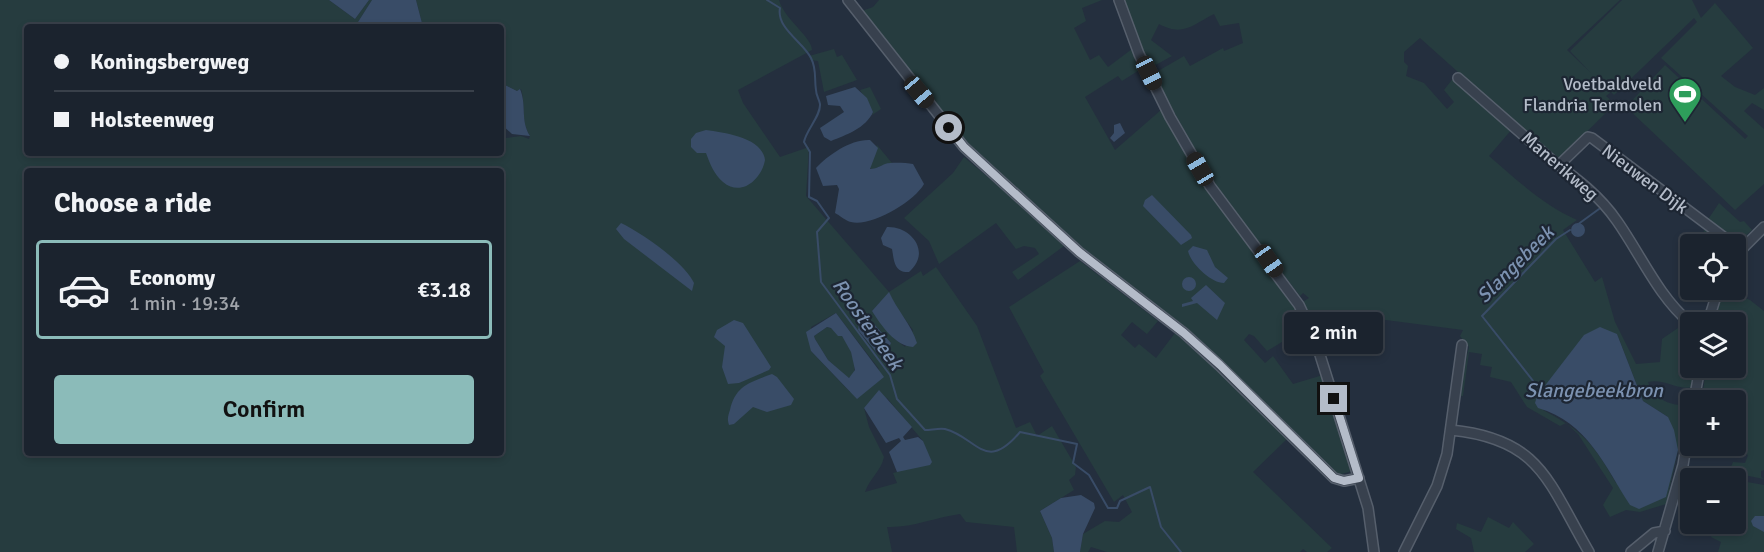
<!DOCTYPE html>
<html lang="en">
<head>
<meta charset="utf-8">
<style>
  :root { --surface:#1b232e; --page:#242b36; --text:#f1f3f6; --muted:#a0a4aa; --line:#39404a; --accent:#8bbbb9 }
  body { margin:0; font-family:Signika,sans-serif; background:var(--page); color:var(--text); height:100vh; display:flex; flex-direction:column; font-size:22px; white-space:nowrap }
  * { box-sizing:border-box; margin:0 }
  p { font-size:20px; color:var(--muted) }
  .icon { flex:none; width:33px; height:33px; fill:none; stroke:currentColor; stroke-width:2; stroke-linecap:round; stroke-linejoin:round }
  .map { position:relative; flex:1; overflow:hidden }
  .drawer { position:absolute; left:24px; top:168px; width:480px; height:288px; display:flex; flex-direction:column; background:var(--surface); border-radius:6px; box-shadow:0 3px 9px #0003,0 0 0 2px var(--line) }
  .drawer>* { flex:none }
  .guide { position:absolute; left:24px; top:24px; width:480px; height:132px; border-radius:6px; box-shadow:0 3px 9px #0003,0 0 0 2px var(--line); display:grid; align-content:center; height:132px; padding:0 30px; background:var(--surface) }
  .fabs { position:absolute; left:1680px; top:234px; display:grid; gap:12px }
  .fabs a { display:grid; place-items:center; width:66px; height:66px; border-radius:6px; background:var(--surface); box-shadow:0 3px 9px #0003,0 0 0 2px var(--line); font-size:30px }
  .end { position:absolute; width:27px; height:27px; margin:-14px; border:8px solid #b4bcc9; background:#111; box-shadow:0 0 0 3px #111 }
  .from { border-radius:50% }
  .bubble { position:absolute; height:42px; border-radius:6px; background:var(--surface); box-shadow:0 3px 9px #0003,0 0 0 2px var(--line); font-size:20px; font-weight:600; line-height:42px; text-align:center }
  .car { position:absolute; width:18px; height:36px; margin:-18px -9px; border-radius:8px; box-shadow:0 0 4px 2px #0007; background:linear-gradient(#222 24%,#8ab4d8 0 40%,#222 0 76%,#8ab4d8 0 86%,#222 0) }
  .guide b { display:flex; align-items:center; gap:21px; height:57px; font-size:22px }
  .guide b+b { border-top:2px solid var(--line) }
  .guide i { width:15px; height:15px; background:var(--text) }
  ul { padding:0; list-style:none }
  li { display:flex; align-items:center; gap:18px; height:99px; margin:0 12px 9px; padding:0 18px; border:3px solid transparent; border-radius:6px }
  li div { flex:1 }
  li b { display:block; font-size:22px }
  li em { font-style:normal; font-weight:600 }
  li.selected { border-color:var(--accent) }
  li>.icon { width:54px; height:54px; stroke-width:1.5 }
  h2 { padding:0 30px; font-size:27px; line-height:72px }
  .button { display:flex; gap:12px; margin-top:auto; padding:12px 30px }
  .button a { flex:1; height:69px; border-radius:6px; background:var(--accent); color:#111; font-size:24px; font-weight:600; line-height:69px; text-align:center }
  .map>svg:first-child { display:block }
</style>
</head>
<body>
<div class="map">
<svg width="1764" height="552" viewBox="0 0 1764 552">
  <rect width="100%" height="100%" fill="#242f3e"/>
  <path fill="#263c3f" fill-rule="evenodd" d="M0,0H329L355,19L369,0H372L358,22L363,27H27V153H501V131L506,138L521,136L529,139L530,136C520,120 526,105 521,89L517,91L501,83V27H423L416,0H779C784,19 812,37 812,50L738,90L743,103L780,157L809,147L806,196L889,292L921,271L923,276L936,267L977,326L1016,428L1030,422L1037,436L1052,426L1076,467L1075,475L1069,480L1074,490L1040,511L1052,538L1054,552H1017L1014,527L966,522L960,514C936,517 912,528 887,527L892,552H0ZM27,171H501V453H27ZM889,293L896,307L913,330L905,347L895,339L872,311ZM836,313L879,369L850,392L811,351V327ZM866,320L874,324L891,343L877,353L858,331L859,324ZM887,398L923,441L897,472L893,473L897,483L865,492C870,478 881,471 884,457L869,427L864,408Z
    M879,0H1102L1082,8L1086,21L1074,28L1090,60L1099,55L1108,67L1132,49L1141,69L1122,81L1118,76L1085,97L1115,150L1161,110C1181,147 1202,182 1227,215C1255,252 1286,286 1305,328L1267,351L1254,336L1249,334L1244,340L1265,363L1273,356L1293,384L1323,375L1352,469L1349,472L1338,475L1330,470L1244,386L1085,253L966,144L862,11L873,7Z
    M1122,0H1620L1567,50L1591,73L1570,51L1622,0H1692L1701,18L1715,3L1753,48L1721,76L1735,87L1755,95L1764,88V110L1752,103L1744,111L1764,129V184L1735,210L1626,107L1665,65L1745,139L1748,136L1661,58L1697,22L1694,18L1614,95L1611,92L1606,96L1615,104L1559,159L1556,160L1508,116L1504,120L1513,128L1489,156C1517,180 1543,205 1577,220L1563,230L1595,282L1602,277L1615,322L1636,364L1660,362L1662,339L1678,328H1690V368H1695L1693,387C1678,391 1664,378 1648,382C1655,400 1670,406 1688,405L1666,504L1640,512L1626,510L1610,517L1603,505L1613,488L1578,434L1566,423L1560,426L1527,407L1511,382L1490,377L1492,367L1480,365L1482,354L1469,352L1463,396H1458L1469,347L1460,336L1463,330L1386,320L1319,341L1301,303L1309,298L1303,293L1300,296L1214,184L1153,74L1184,56L1190,66L1223,48L1224,51L1243,43L1239,23L1220,26L1214,14C1192,25 1183,37 1159,24L1151,40L1172,56L1150,68ZM1420,38L1458,72L1444,90L1454,102L1447,109L1424,83L1406,76L1408,66L1404,62V52ZM1617,334L1643,401L1668,417L1616,483C1593,443 1584,432 1543,410Z
    M834,49L837,57L842,55L857,80L824,92L818,61L810,60L809,56Z
    M870,87L881,109L872,115L873,112L860,90Z
    M877,145L892,163L901,165L889,163L872,170L869,166Z
    M964,157L1021,205L1064,246L1018,280L1012,272L1039,254L1035,248L1024,246L1016,249L996,223L939,264L929,241L904,218L953,173Z
    M1719,203L1740,222L1744,221L1752,230L1738,243L1707,221Z
    M1705,229L1726,244H1698Z
    M1080,261L1158,321L1147,334L1132,322L1121,335L1135,348L1139,344L1156,358L1175,333L1192,346L1288,438L1253,472L1332,548L1327,552H1307L1303,549L1300,552H1107L1091,547L1088,552H1080L1083,534L1105,521L1119,522L1132,512L1123,495L1114,502L1040,376L1044,372L1009,307Z
    M1724,290L1750,300L1764,311V470L1761,471V477L1764,479L1729,472L1733,462L1745,463L1748,455L1733,446H1736V400H1702L1706,368H1736V322H1713Z
    M827,327C846,331 857,358 854,375L848,378L828,360L815,339L814,336Z
    M1736,480L1764,485V552H1718L1721,542L1711,537L1715,524H1736Z
    M1488,517L1509,528L1513,522L1534,544L1525,552H1474L1471,538L1456,529L1457,523L1481,532Z"/>
  <path fill="#394c67" fill-rule="evenodd" d="M329,0H369L355,19Z
    M372,0H416L423,27H363L358,22Z
    M501,83L517,91L520,89C527,105 520,120 530,136L512,134L501,124Z
    M855,87L867,98L873,112C866,128 846,135 831,141L824,137L820,128L844,112L840,106L828,105L826,96Z
    M1120,123L1125,133L1114,142L1110,138L1114,133V125Z
    M706,130C725,133 762,137 765,160C762,178 742,198 723,182C714,174 710,164 706,153H697L691,147V139L696,133Z
    M870,140L878,148L870,169C876,169 880,166 885,164C892,162 906,163 913,164L924,184C914,202 871,227 851,222C846,221 839,215 835,213L839,189L837,185L823,186L816,168C828,155 851,139 870,140Z
    M1152,195L1191,235L1192,238L1181,245L1143,206L1145,200Z
    M621,223C642,233 685,263 694,283L692,291L624,239L616,229Z
    M1571 230a7 7 0 1 1 14 0a7 7 0 1 1-14 0Z
    M887,227C911,226 932,252 909,272C894,273 894,260 892,249L883,245L881,238Z
    M1193,246L1207,250L1215,267L1228,278L1224,283C1211,283 1191,264 1188,251Z
    M1182 284a7 7 0 1 1 14 0a7 7 0 1 1-14 0Z
    M1206,285L1225,303L1217,320L1197,303L1182,307V304L1193,301L1191,298Z
    M889,292C897,310 911,324 917,343L913,347C895,346 881,325 872,311Z
    M836,313L884,377L857,399L811,351L806,332ZM827,327L831,328L838,336H842L851,352L855,370L849,378L828,360L815,339L814,336Z
    M734,320L743,323L771,367L769,370L739,383L728,384L722,367L725,346L714,337L717,330Z
    M866,320L874,324L891,343L886,354L877,353L858,330L859,324Z
    M1600,327L1617,334L1643,401L1668,417L1674,430L1678,450L1666,497L1639,509L1630,505C1604,465 1588,423 1538,408L1535,403L1537,396L1584,335Z
    M772,374L777,377L794,399L791,405L767,412L753,407L734,424L729,425C727,419 728,416 730,410C735,386 750,382 772,374Z
    M879,390L912,427L903,437L905,440L918,437L923,441L932,462L930,465L897,472L889,452L901,441L899,438L886,443L864,408Z
    M1081,495L1094,503L1095,508L1083,534L1080,552H1054L1052,538L1040,511L1061,498Z
    M1755,516H1764V532L1753,526L1751,521Z"/>
  <g fill="none" stroke-linecap="round" stroke-linejoin="round">
    <path stroke="#394c67" stroke-width="2" d="M767,0L780,8C776,28 803,42 811,58C817,70 814,78 816,90C816,95 819,99 820,104C821,116 806,130 804,142L810,152L809,197L817,201L829,218L817,232L821,282L890,375L897,399L925,430C931,430 939,428 945,429C977,437 985,474 1020,432L1077,444L1073,463L1089,475L1108,508H1117L1120,501L1150,487L1161,527L1181,552
      M1577,225L1599,209
      M1541,391L1482,316L1556,239L1570,230"/>
    <defs>
      <path id="minor" d="M848,0L964,147L1079,252L1184,333L1219,365L1334,478L1344,481L1359,478
        M1119,0L1139,54L1170,117L1210,186L1299,305L1315,339L1368,508L1374,552
        M1458,78L1553,161C1576,178 1600,196 1617,221C1641,255 1658,296 1690,323
        M1560,164L1588,137L1592,138L1733,244
        M1736,259L1741,250L1764,227
        M1708,322L1718,290
        M1694,400L1700,368
        M1451,430C1541,439 1548,482 1589,552
        M1404,552L1437,486L1447,454L1462,345
        M1631,552L1654,533L1665,531
        M1658,552L1683,465L1690,422"/>
    </defs>
    <use href="#minor" stroke="#565f6c" stroke-width="12"/>
    <use href="#minor" stroke="#38414e" stroke-width="9"/>
  </g>
  <g fill="none" stroke-linecap="round" stroke-linejoin="round">
    <path stroke="#b4bcc9" stroke-width="8" d="M949,128L964,147L1079,252L1184,333L1220,365L1334,478L1344,481L1359,478L1334,399"/>
  </g>
  <defs>
    <symbol id="stadium-pin" viewBox="-11 -11 22 30"><path d="M0 17L-7.5 6A9.5 9.5 0 1 1 7.5 6Z" fill="#2e9e5b" stroke="#1d2633"/><path d="M0-5a6.5 5 0 1 0 0 10a6.5 5 0 1 0 0-10ZM-3.5-1.8h7v3.6h-7Z" fill="#fff"/></symbol>
  </defs>
  <g fill-rule="evenodd">
    <use href="#stadium-pin" x="1666" y="75" width="38" height="52"/>
  </g>
  <g text-anchor="middle" stroke-width="4.5" stroke-linejoin="round" paint-order="stroke">
    <g font-size="18" fill="#b4bcc9" stroke="#1d2633" text-anchor="end">
      <text x="1662" y="90">Voetbaldveld<tspan x="1662" dy="21">Flandria Termolen</tspan></text>
    </g>
    <g font-size="18" fill="#b4bcc9" stroke="#1d2633">
      <text transform="translate(1560 166) rotate(41)" y="6">Manerikweg</text>
      <text transform="translate(1645 179) rotate(37)" y="6">Nieuwen Dijk</text>
    </g>
    <g font-size="20" font-style="italic" fill="#7c92b1" stroke="#1d2633">
      <text transform="translate(1515 264) rotate(-45)" y="7">Slangebeek</text>
      <text transform="translate(868 324) rotate(55)" y="7">Roosterbeek</text>
      <text x="1594" y="397">Slangebeekbron</text>
    </g>
  </g>
</svg>
<div class="fabs">
<a><svg class="icon" aria-label="locate" viewBox="0 0 24 24"><circle cx="12" cy="12" r="6"/><path d="M12 2v4M12 18v4M2 12h4M18 12h4"/></svg></a>
<a><svg class="icon" aria-label="layers" viewBox="0 0 24 24"><path d="M12 4l9 5-9 5-9-5zM3 14l9 5 9-5"/></svg></a>
<a>+</a>
<a>−</a>
</div>
<i class="end from" style="left:949px;top:128px"></i>
<i class="end" style="left:1334px;top:399px"></i>
<div class="bubble" style="left:1284px;top:312px;width:99px">2 min</div>
<i class="car" style="left:1149px;top:73px;rotate:154deg"></i>
<i class="car" style="left:919px;top:92px;rotate:140deg"></i>
<i class="car" style="left:1200px;top:169px;rotate:330deg"></i>
<i class="car" style="left:1269px;top:261px;rotate:145deg"></i>
<div class="guide">
<b><i class="from"></i>Koningsbergweg</b>
<b><i></i>Holsteenweg</b>
</div>
<section class="drawer">
<h2>Choose a ride</h2>
<ul>
<li class="selected"><svg class="icon" aria-label="car" viewBox="0 0 24 24"><path d="M5 17H2v-5l4-1 3-4h7l3 4 3 1v5h-3M9 17h6M6 11h13"/><circle cx="7" cy="17" r="2"/><circle cx="17" cy="17" r="2"/></svg><div><b>Economy</b><p>1 min · 19:34</p></div><em>€3.18</em></li>
</ul>
<div class="button"><a>Confirm</a></div>
</section>
</div>
</body>
</html>
